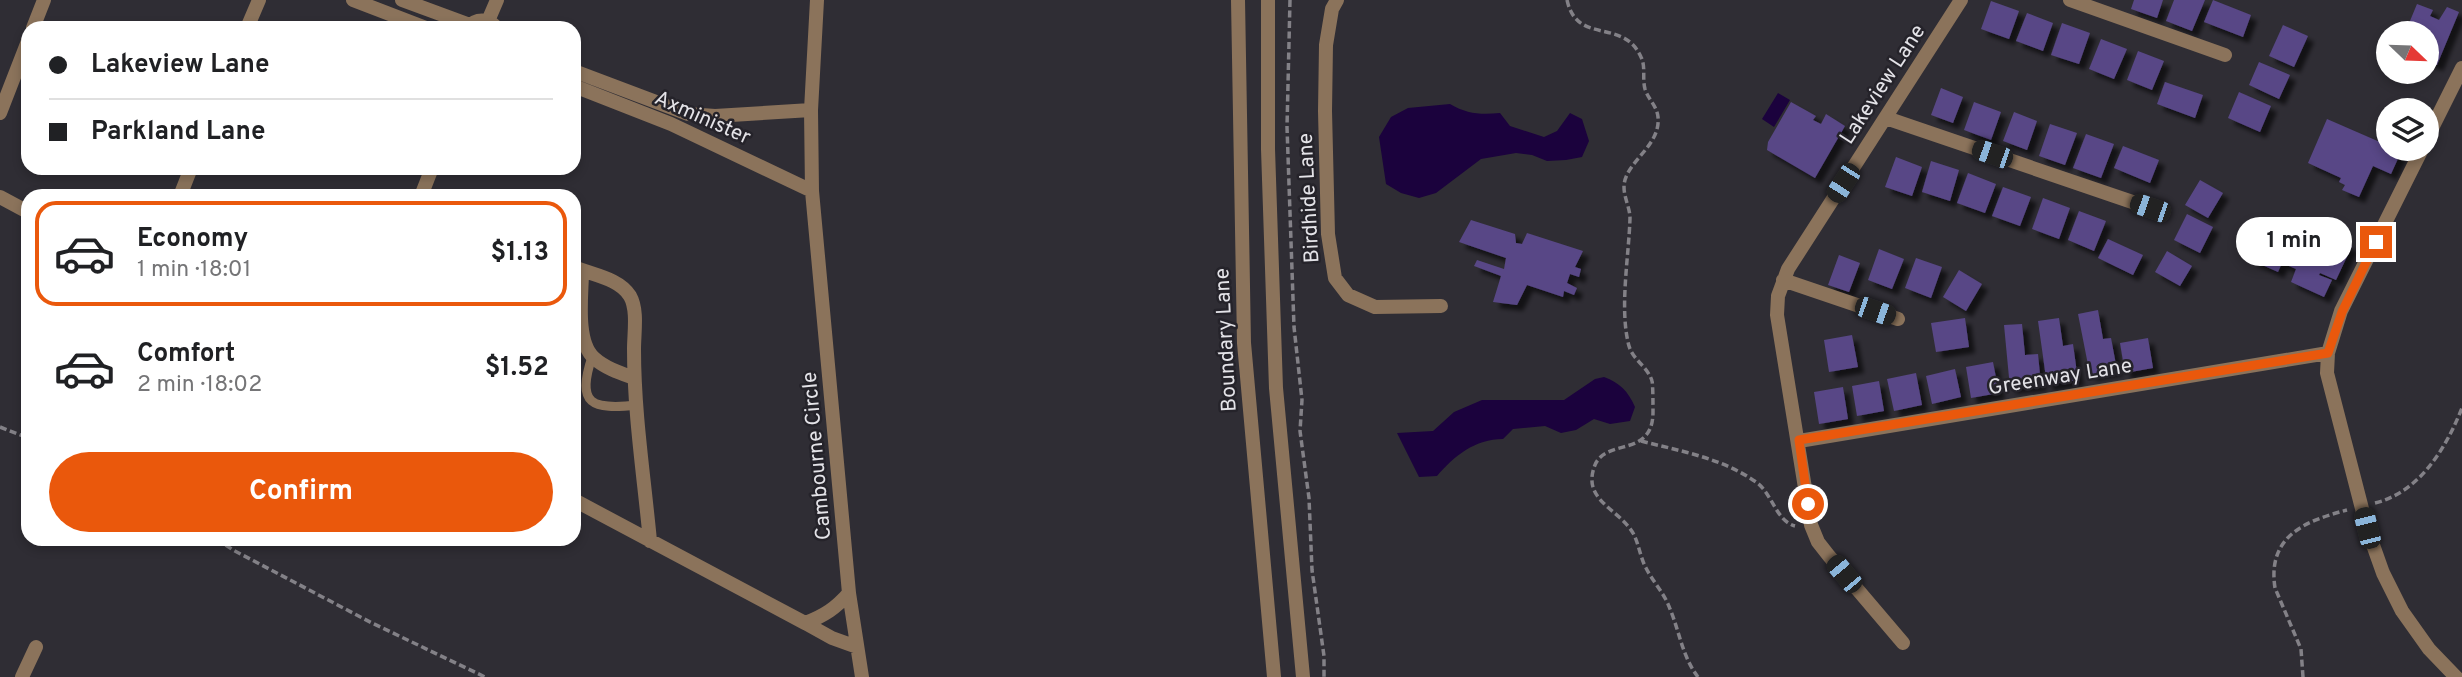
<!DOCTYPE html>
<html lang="en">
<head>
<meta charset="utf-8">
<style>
  :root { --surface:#fff; --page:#f6f6f6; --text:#202124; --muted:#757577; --line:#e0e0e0; --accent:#ea580c }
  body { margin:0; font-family:Overpass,sans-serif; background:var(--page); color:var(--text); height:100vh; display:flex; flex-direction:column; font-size:26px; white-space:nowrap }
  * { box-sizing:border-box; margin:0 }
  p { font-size:23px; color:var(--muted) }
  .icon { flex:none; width:38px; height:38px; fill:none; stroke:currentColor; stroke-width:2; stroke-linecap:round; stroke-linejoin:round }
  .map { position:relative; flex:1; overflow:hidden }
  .sheet { position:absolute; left:21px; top:189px; width:560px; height:357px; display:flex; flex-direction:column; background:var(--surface); border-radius:21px; box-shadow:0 4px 10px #0003 }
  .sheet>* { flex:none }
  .guide { position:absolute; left:21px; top:21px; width:560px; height:154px; border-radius:21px; box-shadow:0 4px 10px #0003; display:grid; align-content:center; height:154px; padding:0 28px; background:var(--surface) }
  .needle { width:46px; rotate:113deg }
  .fabs { position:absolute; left:2376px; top:21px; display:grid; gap:14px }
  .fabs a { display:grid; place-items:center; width:63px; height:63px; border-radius:50%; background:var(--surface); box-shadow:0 4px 10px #0003; font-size:35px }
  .end { position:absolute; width:32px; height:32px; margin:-16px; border:9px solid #ea580c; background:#fff; box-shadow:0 0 0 4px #fff }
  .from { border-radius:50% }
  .bubble { position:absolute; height:49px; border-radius:24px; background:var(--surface); box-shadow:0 4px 10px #0003; font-size:23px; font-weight:700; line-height:49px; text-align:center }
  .car { position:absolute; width:21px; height:42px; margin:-21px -10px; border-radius:9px; box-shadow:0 0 5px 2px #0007; background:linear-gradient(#222 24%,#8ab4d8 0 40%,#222 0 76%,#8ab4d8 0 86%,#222 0) }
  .guide b { display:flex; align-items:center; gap:24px; height:66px; font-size:26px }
  .guide b+b { border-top:2px solid var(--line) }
  .guide i { width:18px; height:18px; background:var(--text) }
  ul { padding:12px 0 0; list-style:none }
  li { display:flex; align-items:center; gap:21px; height:105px; margin:0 14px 10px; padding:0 14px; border:4px solid transparent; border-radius:21px }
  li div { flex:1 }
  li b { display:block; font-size:26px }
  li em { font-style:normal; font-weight:700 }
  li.selected { border-color:var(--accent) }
  li>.icon { width:63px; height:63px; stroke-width:1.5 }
  .cta { display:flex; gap:14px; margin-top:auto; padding:14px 28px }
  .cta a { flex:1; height:80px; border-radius:42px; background:var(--accent); color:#fff; font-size:28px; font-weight:700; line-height:80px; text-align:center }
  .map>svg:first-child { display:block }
</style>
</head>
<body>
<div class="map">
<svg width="2462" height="677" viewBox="0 0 2462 677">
  <defs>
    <filter id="shadow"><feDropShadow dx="6" dy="6" stdDeviation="2" flood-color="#0009"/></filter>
  </defs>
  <rect width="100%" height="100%" fill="#2f2d34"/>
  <path fill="#1b023d" d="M1778,93L1790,100L1774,127L1762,119Z
    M1450,104C1467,114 1481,115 1500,113L1510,126L1544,137L1557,131L1570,113L1582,119L1589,141L1582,157L1566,160L1547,161L1532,155L1516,153L1481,159L1436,193L1419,198L1401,193L1386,184L1379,137L1391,117L1408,108Z
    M1604,377C1620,383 1628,391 1635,407L1630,421L1610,424L1594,419L1576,430L1561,433L1545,426L1513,429L1503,439C1475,439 1454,456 1437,476L1419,477L1397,433L1433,431L1454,412L1482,400H1564L1595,379Z"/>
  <path fill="#584786" filter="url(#shadow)" d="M2134,0H2163L2157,18L2131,9Z
    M2174,0H2205L2192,31L2166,21Z
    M2213,0L2251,15L2243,37L2204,22Z
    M1991,1L2019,11L2009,39L1981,29Z
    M2417,4L2433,10L2430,16L2439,20L2447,7L2459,12L2437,65L2427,61V33H2405Z
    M2027,13L2053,23L2043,51L2016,41Z
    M2062,23L2090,33L2079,64L2051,55Z
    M2283,25L2308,36L2294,67L2269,56Z
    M2101,39L2127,49L2114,79L2089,69Z
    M2138,51L2164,61L2152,90L2127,80Z
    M2259,62L2290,75L2279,99L2249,85Z
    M2165,82L2203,95L2195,118L2157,104Z
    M1941,88L1963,97L1953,123L1931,115Z
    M2239,92L2271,106L2260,132L2228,118Z
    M1791,102L1816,116L1813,120L1821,124L1826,114L1845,126L1815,178L1767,150L1768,142Z
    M1974,102L2001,112L1991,140L1964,130Z
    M2014,112L2037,121L2027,150L2003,141Z
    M2327,119L2389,146V149L2401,152L2391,174L2373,166L2359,197L2342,190L2345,185L2339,182L2341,178L2308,163Z
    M2050,124L2077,133L2065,165L2039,156Z
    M2086,134L2114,144L2101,178L2073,168Z
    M2123,146L2159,160L2150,183L2114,168Z
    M1896,157L1922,167L1912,196L1885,187Z
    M1931,161L1959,170L1950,201L1922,192Z
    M1968,173L1996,184L1985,213L1957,203Z
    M2200,180L2223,193L2208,218L2185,205Z
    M2003,187L2031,197L2020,226L1992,216Z
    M2043,198L2070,208L2059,239L2032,229Z
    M2079,211L2106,221L2094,251L2068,240Z
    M2187,214L2213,227L2200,253L2174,240Z
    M1471,220L1515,234L1516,243L1522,244L1527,233L1583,251L1575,267L1581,269L1579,277L1570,274L1567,283L1577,288L1574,295L1564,291L1563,297L1527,285L1517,305L1493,302L1501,276L1474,266L1477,260L1504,269L1506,258L1459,242Z
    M2268,222L2285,229L2281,240L2292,244L2296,236L2321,247L2327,235L2352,246L2336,280L2320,273L2319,275L2332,280L2324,297L2291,282L2296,269L2282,263L2278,272L2251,260Z
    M2108,239L2143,255L2133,275L2098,258Z
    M1879,249L1904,259L1892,289L1868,280Z
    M2167,251L2192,266L2180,286L2155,272Z
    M1839,255L1860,263L1849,292L1828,285Z
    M1916,258L1942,267L1931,298L1905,288Z
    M1959,270L1982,284L1966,311L1943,297Z
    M2098,310L2103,339L2111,338L2117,370L2090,375L2078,314Z
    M1965,318L1969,347L1936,352L1931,323Z
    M2059,318L2063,346L2073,344L2078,380L2047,385L2038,321Z
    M2022,324L2025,355L2038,354L2041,385L2010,388L2004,325Z
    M1852,335L1858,367L1829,372L1824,340Z
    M2148,338L2153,368L2125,373L2120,343Z
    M1993,362L1999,393L1971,398L1966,367Z
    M1955,369L1961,397L1932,404L1926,376Z
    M1916,373L1922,405L1894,411L1887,379Z
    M1879,381L1884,411L1857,416L1852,386Z
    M1843,387L1848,419L1819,424L1814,392Z"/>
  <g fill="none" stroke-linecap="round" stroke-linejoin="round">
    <path stroke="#838187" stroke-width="3.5" stroke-dasharray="7 3.5" stroke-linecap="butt" d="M1290,0L1287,127L1294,327L1302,400L1300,431L1309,498L1312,570L1324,656V677
      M1567,0C1577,46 1623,17 1641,57C1646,67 1642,78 1645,89C1648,99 1657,106 1658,117C1661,147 1624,162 1624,187C1624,198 1630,208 1630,218C1629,256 1619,309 1629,346C1633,360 1648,367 1652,381C1653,384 1653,407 1653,412C1653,458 1606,438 1595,465C1581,500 1618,508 1633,533C1639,544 1640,557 1646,568C1653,582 1665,594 1670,609C1680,633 1682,656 1698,677
      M0,427L28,438
      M1641,441C1680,451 1722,458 1756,482C1772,493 1776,521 1795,526
      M2375,503C2420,492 2446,448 2462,408
      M217,539L233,550L372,623L485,677
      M2303,677L2301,649L2275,588C2267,536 2305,521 2347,510"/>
    <path stroke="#8b735b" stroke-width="9" d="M592,357C576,405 592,410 637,405"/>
    <path stroke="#8b735b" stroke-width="14" d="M353,0L426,28
      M402,0L470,25
      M1238,0L1244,343L1274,677
      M1268,0V149L1276,388L1303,677
      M1337,0L1332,9L1326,45L1325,111L1328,234L1335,278L1348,295L1375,307L1441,306
      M2070,0L2225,55
      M488,21L497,0
      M33,28L44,0
      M247,28L259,0
      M467,28C476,18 488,18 497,28
      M574,71L688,114L715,116L811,110
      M574,86L671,124L812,191
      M0,113L28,41
      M1886,118L2150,208
      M2427,138L2462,68
      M2422,149L2341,311L2328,353L2327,373L2367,528L2383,573L2402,611L2429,649L2456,677
      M180,196L191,168
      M421,196L432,168
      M0,197L28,212
      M574,267C592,275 619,278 630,296C638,310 634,333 634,349C634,413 644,477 650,541
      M582,271C582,294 575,341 594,358C605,368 620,373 634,378
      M1783,280L1898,319
      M1799,441L2328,353
      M574,500L805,623C824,616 836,608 849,593L812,191L811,110L817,0
      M849,593L862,677
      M805,623L832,638L857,647
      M1903,643L1829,556L1818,542L1811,525L1777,315L1778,296L1788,269L1961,0
      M22,677L36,647"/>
  </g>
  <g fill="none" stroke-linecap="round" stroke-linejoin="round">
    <path stroke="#ea580c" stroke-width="9" d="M1808,504L1799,440L2328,353L2342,312L2376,242"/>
  </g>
  <g text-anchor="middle" stroke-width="5" stroke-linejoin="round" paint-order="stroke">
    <g font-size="21" fill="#e4e3e8" stroke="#25232a">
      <text transform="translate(1882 84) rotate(-57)" y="7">Lakeview Lane</text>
      <text transform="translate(703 117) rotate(24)" y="7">Axminister</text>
      <text transform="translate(1308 198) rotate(-93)" y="7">Birdhide Lane</text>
      <text transform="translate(1225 340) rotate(-93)" y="7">Boundary Lane</text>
      <text transform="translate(2060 376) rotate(-9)" y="7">Greenway Lane</text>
      <text transform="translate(816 456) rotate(-95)" y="7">Cambourne Circle</text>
    </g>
  </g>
</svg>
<div class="fabs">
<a><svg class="needle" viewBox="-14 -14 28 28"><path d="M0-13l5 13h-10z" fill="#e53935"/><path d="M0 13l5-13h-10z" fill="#757577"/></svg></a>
<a><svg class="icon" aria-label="layers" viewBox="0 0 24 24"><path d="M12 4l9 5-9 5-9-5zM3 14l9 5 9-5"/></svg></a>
</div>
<i class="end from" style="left:1808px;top:504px"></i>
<i class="end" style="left:2376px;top:242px"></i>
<div class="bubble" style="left:2236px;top:217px;width:116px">1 min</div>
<i class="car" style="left:1992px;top:154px;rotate:289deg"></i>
<i class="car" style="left:1843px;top:183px;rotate:213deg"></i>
<i class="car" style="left:2150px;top:208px;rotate:289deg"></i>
<i class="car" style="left:1875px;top:311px;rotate:109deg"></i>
<i class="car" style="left:2367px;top:528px;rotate:346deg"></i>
<i class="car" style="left:1844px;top:574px;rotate:320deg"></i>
<div class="guide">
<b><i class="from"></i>Lakeview Lane</b>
<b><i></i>Parkland Lane</b>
</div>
<section class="sheet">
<ul>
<li class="selected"><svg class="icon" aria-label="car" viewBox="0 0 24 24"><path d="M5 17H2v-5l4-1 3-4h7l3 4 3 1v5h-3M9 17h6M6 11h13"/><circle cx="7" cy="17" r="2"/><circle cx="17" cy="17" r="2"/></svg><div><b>Economy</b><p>1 min · 18:01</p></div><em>$1.13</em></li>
<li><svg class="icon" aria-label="car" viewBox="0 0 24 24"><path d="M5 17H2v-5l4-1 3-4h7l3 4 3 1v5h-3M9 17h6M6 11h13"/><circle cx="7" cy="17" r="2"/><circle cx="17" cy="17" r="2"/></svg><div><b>Comfort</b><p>2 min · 18:02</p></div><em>$1.52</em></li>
</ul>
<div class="cta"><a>Confirm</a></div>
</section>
</div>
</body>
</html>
